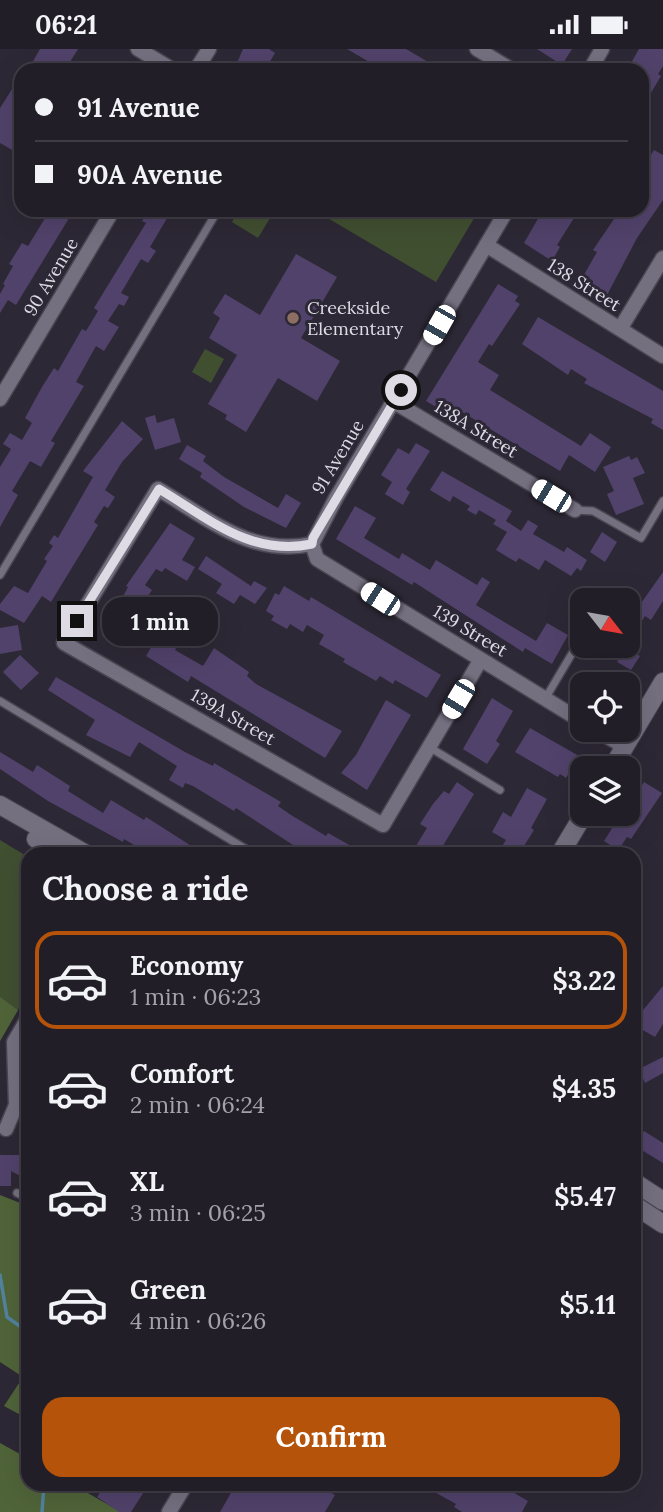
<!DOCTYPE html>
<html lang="en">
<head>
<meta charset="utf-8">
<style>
  :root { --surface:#221e28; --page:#2a2730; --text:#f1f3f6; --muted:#a2a2a8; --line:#3f3c45; --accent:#b45309 }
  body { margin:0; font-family:Lora,serif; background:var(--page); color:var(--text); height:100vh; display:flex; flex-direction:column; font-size:26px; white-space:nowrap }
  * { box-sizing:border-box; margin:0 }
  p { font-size:23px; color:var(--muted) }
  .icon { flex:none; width:38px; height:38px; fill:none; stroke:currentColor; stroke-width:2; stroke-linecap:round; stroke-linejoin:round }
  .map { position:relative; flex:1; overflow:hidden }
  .panel { position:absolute; left:21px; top:798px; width:620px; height:644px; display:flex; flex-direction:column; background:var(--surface); border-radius:21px; box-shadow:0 7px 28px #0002,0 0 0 2px var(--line) }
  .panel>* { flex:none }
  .banner { position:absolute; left:14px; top:14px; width:635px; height:154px; border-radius:21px; box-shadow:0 7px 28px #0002,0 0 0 2px var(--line); display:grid; align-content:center; height:154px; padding:0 21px; background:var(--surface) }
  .needle { width:46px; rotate:121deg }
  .fabs { position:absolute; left:570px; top:539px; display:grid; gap:14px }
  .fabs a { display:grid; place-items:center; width:70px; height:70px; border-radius:14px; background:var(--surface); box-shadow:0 7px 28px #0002,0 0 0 2px var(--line); font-size:35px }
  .end { position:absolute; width:32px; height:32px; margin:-16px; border:9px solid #dedbe4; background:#111; box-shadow:0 0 0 4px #111 }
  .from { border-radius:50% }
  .bubble { position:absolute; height:49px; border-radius:21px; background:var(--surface); box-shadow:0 7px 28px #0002,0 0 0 2px var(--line); font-size:23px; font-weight:700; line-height:49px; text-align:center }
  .car { position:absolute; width:21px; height:42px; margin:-21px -10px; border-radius:9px; box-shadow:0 0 5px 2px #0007; background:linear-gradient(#fff 24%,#345 0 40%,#fff 0 76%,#345 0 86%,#fff 0) }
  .banner b { display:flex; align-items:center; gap:24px; height:66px; font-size:26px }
  .banner b+b { border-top:2px solid var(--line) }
  .banner i { width:18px; height:18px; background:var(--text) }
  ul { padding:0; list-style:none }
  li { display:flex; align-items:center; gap:21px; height:98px; margin:0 14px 10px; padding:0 7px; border:4px solid transparent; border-radius:21px }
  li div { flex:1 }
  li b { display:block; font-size:26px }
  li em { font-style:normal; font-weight:700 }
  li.selected { border-color:var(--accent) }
  li>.icon { width:63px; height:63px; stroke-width:1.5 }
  h2 { padding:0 21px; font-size:32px; line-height:84px }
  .cta { display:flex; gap:14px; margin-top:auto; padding:14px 21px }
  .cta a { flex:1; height:80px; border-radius:21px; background:var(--accent); color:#fff; font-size:28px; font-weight:700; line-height:80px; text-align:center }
  .status { display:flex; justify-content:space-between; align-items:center; height:49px; padding:0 35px; background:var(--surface); direction:ltr }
  .status svg { height:19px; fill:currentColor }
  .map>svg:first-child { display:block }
</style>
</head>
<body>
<div class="status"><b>06:21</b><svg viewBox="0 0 49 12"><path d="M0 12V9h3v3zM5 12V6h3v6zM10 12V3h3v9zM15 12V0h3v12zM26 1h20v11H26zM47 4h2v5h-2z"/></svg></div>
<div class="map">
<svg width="663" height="1463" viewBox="0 0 663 1463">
  <rect width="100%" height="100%" fill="#2d2835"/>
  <path fill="#414f31" d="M239,161H275L258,189L232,173Z
    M314,161H479L436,233Z
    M205,300L224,310L211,334L192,323Z
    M0,791L28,808V943L0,992V1056Z"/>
  <path fill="#506439" d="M0,948L18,961L0,992V1056Z
    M0,1146L28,1157V1370L4,1357L23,1328L0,1313Z
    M28,1392V1435H81L79,1439L121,1463H0V1394L20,1405Z"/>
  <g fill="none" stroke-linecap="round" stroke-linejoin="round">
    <path stroke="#52839f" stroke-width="3.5" d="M0,1226L7,1268L28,1283
      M42,1463L44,1435"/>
  </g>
  <path fill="#51426b" d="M40,0H78L65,21H28Z
    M243,0H269L275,4L265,21H234Z
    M347,0H406L442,21H383Z
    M537,0H572L562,16Z
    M639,0H663V17L658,25L661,27L642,59V21H627Z
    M21,26V106L0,94V59Z
    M654,101L663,106V151L637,189L607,246L581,231L597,203L593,201L620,161H642V119Z
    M50,161H74L16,256L8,251L0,264V245L5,236L3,235L13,217L9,215L22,194L28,197Z
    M149,161H172L150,198L156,202L148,214L141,210L121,244L129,248L124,257L119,255L108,272L119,278L104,302L96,297L76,333L84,337L51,392L55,394L41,418L30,412L12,442L18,446L0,478V418L11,400L3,395L10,384L22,391L32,374L25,369L42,338L54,319L58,322L82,280L86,282L98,262L94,259L146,174L142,172Z
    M543,161H579L557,196L560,198L552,212L524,194Z
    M296,205L337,228L301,289L340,312L317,352L278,329L246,383L225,370L227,366L208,355L237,306L209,289L220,269L213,264L225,245L260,266Z
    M498,235L518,247L515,252L520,255L492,297L489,295L478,313L499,326L490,341L581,397L590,384L611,398L595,423L569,406L560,422L452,357L448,365L426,352Z
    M538,268L663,342V381L651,374L653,370L584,334L587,330L571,320L568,326L522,295Z
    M155,366L157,374L174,369L181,393L155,401L145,369Z
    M122,372L143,390L122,413L105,441L115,448L108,459L104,457L94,473L98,476L51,553L42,547L24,574L0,561V555L14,537L28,544L47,512L44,510L53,497L49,494L54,486L58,489L93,428L83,422Z
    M416,394L430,402L406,440L410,443L403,456L385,445L392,433L381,426L398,399L409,405Z
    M187,396L206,407L203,412L224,428L278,459L286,445L301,454L286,479L244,458L200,428L202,424L179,410Z
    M629,407L631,411L637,408L645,424L633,429L644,455L616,466L607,445L614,442L603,418Z
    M442,422L512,462L506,472L521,482L528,471L538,477L533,485L564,503L567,498L587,511L581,522L577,519L571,527L545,511L539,521L519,509L516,513L496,501L507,483L493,475L496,471L479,461L476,466L467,461L470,457L453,447L450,453L430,441Z
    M355,457L376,469L364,489L399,510L402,504L430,521L436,511L477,536L482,528L490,533L476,556L536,592L547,574L568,586L552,615L525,599L523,603L414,533L412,536L336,490Z
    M170,474L195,489L182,511L195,518L187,532L165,519L162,523L156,520L145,536L152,541L146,550L143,548L123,581L130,585L122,599L102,587L128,538L126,537Z
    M602,483L617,493L605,513L590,503Z
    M206,507L251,537L254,532L267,539L255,555L240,546L234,555L216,544L222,535L198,520Z
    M663,523V552L651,571L645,567L628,594V564L632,567Z
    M284,537L309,552L311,548L441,626L427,649L395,631L393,635L380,627L376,632L343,613L345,610L319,595L324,586L307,576L303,583L290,575L287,580L271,571L274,567L266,562L275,544L279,546Z
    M18,576L22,601L0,605V579Z
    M163,578L182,589L175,601L203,617L214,599L249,623L247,627L256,635L342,682L325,709L191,627L188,633L146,607Z
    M625,598L640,607L631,621L617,613Z
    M20,606L39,624L21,641L3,623Z
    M56,628L185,703L213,717L214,714L281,753L278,757L291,766L326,787L328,784L353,798L349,805H307L236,759L234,762L193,737L185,734L183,739L169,731L177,717L139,693L130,708L86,686L95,671L48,641Z
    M492,649L513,662L496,692L500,695L487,715L463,700Z
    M386,651L411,666L367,741L341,724L356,706Z
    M530,679L579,707L566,729L560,725L558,728L515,703Z
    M0,703L33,723L37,716L70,737L68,742L103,764L111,751L144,771L146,768L204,805H149L124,790L123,793L48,752L0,720Z
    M457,733L474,745L438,805H411L427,779L420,775L433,755L444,742L449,745Z
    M644,733L662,744L631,790L627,788L616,805H605L610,796L604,792L621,765H628V758Z
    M527,739L547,750L531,779L534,781L519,805H497L506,791L492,783L503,763L511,768Z
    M663,937V975L655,988L634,976V972Z
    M663,1008V1024L645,1034L639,1020Z
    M644,1082L663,1094V1114L635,1097Z
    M0,1106H28V1131L11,1122V1137H0Z
    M106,1435H149L131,1463H119L97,1448Z
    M236,1435H316L335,1446L325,1463H220Z
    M420,1435H499L528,1452L522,1463H462L454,1458L456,1455Z"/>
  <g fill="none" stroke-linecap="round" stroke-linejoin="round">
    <defs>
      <path id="lane" d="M575,461L593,462L641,489L663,452
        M0,526L218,161
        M545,650L583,586
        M0,652L254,805
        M429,698L500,741
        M17,1144L28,1149"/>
      <path id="street" d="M138,0L173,21
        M477,0L512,21
        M196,21L209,0
        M590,21L602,0
        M486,196L663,307
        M620,280L663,209
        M0,350L113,161
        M394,353L575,461
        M312,495L336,449L507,161
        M480,612L383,776L64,594L158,440C208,469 251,508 312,495L317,510L583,673
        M596,681L625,698
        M6,1080L16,1056L14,993L28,969
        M169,1463L186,1435"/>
      <path id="secondary" d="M612,719L663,633
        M0,756L86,805
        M36,790L61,805
        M560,805L584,765
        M634,1133L663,1152
        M634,1156L663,1175"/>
    </defs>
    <use href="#lane" stroke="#494651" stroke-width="10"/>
    <use href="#street" stroke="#494651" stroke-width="17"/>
    <use href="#secondary" stroke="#494651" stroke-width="20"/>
    <use href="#lane" stroke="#757080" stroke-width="7"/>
    <use href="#street" stroke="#757080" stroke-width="14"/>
    <use href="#secondary" stroke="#757080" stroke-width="18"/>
  </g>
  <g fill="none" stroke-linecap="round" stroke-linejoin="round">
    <path stroke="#dedbe4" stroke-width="9" d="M77,572L159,440C208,469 251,508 312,495L313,489L401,341"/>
  </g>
  <circle fill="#8d6e63" stroke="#2d2835" stroke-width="2.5" cx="293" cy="269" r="7"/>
  <g text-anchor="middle" stroke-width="6" stroke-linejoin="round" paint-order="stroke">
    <g font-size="18" fill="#dedbe4" stroke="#2d2835">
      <text transform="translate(51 228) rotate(-59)" y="6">90 Avenue</text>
      <text transform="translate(584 236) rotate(32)" y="6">138 Street</text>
      <text transform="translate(476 380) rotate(31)" y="6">138A Street</text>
      <text transform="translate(338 408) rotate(-59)" y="6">91 Avenue</text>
      <text transform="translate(470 582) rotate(31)" y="6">139 Street</text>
      <text transform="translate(233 668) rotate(30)" y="6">139A Street</text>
    </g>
    <g font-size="18" fill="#dedbe4" stroke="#2d2835" text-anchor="start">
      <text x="307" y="265">Creekside<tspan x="307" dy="21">Elementary</tspan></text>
    </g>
  </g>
</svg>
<div class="fabs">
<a><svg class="needle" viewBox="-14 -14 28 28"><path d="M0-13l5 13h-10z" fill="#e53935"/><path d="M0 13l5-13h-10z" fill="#a2a2a8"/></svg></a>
<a><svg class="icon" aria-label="locate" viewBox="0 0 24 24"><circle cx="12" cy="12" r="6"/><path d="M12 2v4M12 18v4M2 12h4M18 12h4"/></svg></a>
<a><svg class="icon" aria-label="layers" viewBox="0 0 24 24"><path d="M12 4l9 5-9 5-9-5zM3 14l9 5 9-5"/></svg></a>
</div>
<i class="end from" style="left:401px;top:341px"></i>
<i class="end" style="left:77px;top:572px"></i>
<div class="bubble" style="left:102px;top:548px;width:116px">1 min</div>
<i class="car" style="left:439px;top:276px;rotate:210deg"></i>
<i class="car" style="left:551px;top:447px;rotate:301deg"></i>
<i class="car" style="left:380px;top:550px;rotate:303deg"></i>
<i class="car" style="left:458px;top:650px;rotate:211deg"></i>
<div class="banner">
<b><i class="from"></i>91 Avenue</b>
<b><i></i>90A Avenue</b>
</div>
<section class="panel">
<h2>Choose a ride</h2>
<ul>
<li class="selected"><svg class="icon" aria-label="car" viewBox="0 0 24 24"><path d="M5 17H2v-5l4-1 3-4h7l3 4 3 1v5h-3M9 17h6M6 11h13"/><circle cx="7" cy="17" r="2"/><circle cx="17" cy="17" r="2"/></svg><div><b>Economy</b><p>1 min · 06:23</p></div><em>$3.22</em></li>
<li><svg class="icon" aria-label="car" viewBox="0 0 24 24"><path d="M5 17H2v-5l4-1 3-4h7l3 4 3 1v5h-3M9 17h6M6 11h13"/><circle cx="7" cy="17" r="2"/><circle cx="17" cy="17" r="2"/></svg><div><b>Comfort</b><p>2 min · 06:24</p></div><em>$4.35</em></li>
<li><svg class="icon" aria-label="car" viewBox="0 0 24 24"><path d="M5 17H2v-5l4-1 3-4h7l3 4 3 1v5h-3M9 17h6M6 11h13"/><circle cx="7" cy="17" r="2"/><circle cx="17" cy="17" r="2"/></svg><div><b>XL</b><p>3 min · 06:25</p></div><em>$5.47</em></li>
<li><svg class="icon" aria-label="car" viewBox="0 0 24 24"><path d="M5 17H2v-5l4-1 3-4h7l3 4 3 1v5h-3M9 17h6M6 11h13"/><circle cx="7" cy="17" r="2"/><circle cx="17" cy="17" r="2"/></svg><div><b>Green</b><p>4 min · 06:26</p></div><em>$5.11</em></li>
</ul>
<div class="cta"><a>Confirm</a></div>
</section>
</div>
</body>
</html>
